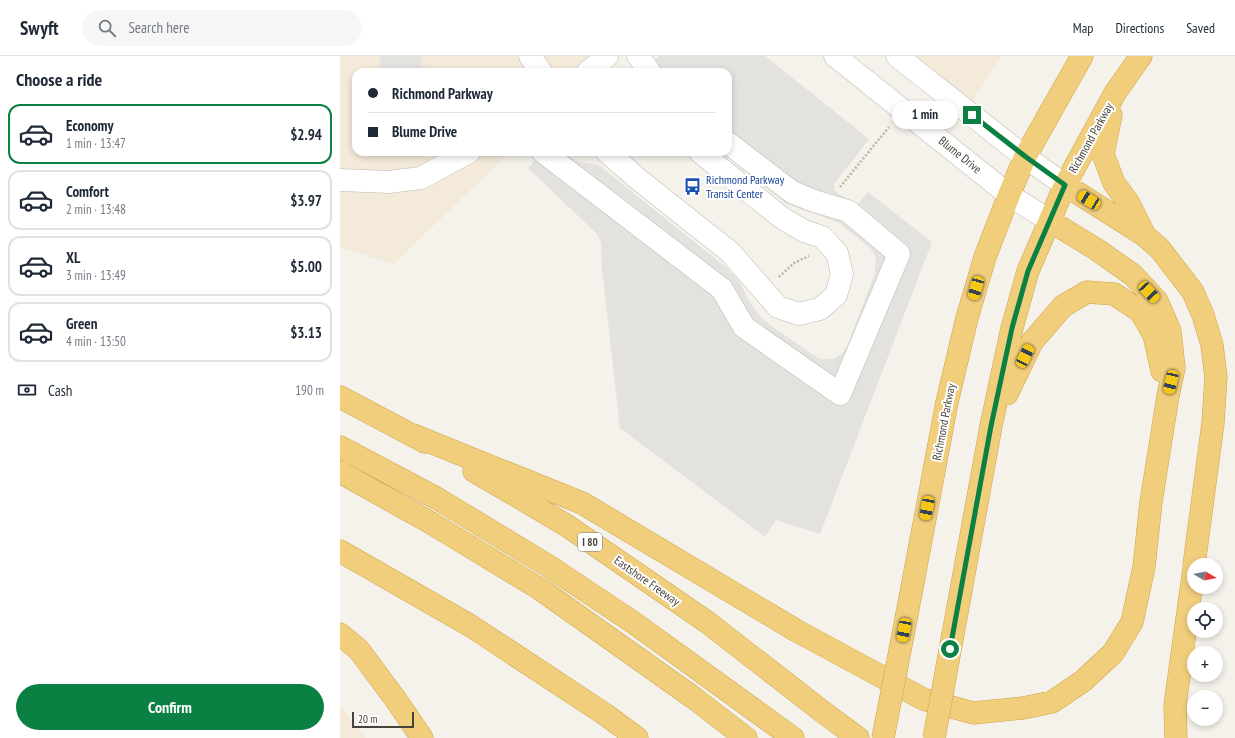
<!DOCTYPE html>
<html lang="en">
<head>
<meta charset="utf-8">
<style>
  :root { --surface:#fff; --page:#f6f6f7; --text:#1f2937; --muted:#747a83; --line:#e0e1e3; --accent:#0b8043 }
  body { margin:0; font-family:"PT Sans Narrow",sans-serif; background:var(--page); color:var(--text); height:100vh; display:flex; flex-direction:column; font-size:15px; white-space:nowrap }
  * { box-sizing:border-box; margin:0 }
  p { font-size:13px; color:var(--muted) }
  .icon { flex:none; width:22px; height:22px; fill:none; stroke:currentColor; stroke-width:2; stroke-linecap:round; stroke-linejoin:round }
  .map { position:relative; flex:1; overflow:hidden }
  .side { display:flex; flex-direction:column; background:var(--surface); width:340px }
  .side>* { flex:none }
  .hud { position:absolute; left:12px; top:12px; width:380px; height:88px; border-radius:12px; box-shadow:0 2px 6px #0003; display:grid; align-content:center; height:88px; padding:0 16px; background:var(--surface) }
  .needle { width:26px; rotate:99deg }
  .buttons { position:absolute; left:847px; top:502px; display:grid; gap:8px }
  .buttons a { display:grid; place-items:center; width:36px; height:36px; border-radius:50%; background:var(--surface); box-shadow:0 2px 6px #0003; font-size:20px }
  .scale { position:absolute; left:12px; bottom:10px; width:62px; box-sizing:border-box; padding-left:4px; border:2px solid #48433a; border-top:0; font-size:11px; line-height:14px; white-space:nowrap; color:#48433a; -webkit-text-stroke:3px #fff; paint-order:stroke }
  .end { position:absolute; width:18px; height:18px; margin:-9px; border:5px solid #0b8043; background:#fff; box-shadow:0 0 0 2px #fff }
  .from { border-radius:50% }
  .bubble { position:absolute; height:28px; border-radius:14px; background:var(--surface); box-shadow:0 2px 6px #0003; font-size:13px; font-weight:600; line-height:28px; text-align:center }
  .car { position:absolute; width:12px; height:24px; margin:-12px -6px; border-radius:5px; box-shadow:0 0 3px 1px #0007; background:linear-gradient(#f5c518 24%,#345 0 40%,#f5c518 0 76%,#345 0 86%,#f5c518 0) }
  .hud b { display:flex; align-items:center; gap:14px; height:38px; font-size:15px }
  .hud b+b { border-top:1px solid var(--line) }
  .hud i { width:10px; height:10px; background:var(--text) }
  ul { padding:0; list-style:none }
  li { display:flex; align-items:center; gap:12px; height:60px; margin:0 8px 6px; padding:0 8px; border:2px solid var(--line); border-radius:12px }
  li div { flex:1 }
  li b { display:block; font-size:15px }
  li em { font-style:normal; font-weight:600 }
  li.on { border-color:var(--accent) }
  li>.icon { width:36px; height:36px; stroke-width:1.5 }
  h2 { padding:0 16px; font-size:18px; line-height:48px }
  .pay { display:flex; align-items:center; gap:10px; height:44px; padding:0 16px; font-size:15px }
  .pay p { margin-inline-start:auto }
  .button { display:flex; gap:8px; margin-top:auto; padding:8px 16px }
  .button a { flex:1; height:46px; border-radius:24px; background:var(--accent); color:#fff; font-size:16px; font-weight:600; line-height:46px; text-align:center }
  header { display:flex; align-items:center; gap:24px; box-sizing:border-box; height:56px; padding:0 20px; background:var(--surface); border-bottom:1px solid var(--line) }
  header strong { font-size:19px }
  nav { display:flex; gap:22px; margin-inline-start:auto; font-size:14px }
  .search { width:280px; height:36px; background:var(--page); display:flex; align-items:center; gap:10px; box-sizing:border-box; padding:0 14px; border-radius:22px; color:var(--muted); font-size:15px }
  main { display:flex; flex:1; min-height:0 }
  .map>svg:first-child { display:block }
</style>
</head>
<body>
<header>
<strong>Swyft</strong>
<div class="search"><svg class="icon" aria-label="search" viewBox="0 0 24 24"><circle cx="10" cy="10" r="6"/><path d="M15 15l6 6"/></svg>Search here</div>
<nav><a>Map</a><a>Directions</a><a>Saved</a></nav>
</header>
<main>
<section class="side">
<h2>Choose a ride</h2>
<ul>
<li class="on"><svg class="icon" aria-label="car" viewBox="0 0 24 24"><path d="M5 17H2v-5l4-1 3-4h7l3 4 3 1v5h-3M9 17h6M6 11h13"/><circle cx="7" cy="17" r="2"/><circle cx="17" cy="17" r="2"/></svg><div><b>Economy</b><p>1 min · 13:47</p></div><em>$2.94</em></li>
<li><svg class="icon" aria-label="car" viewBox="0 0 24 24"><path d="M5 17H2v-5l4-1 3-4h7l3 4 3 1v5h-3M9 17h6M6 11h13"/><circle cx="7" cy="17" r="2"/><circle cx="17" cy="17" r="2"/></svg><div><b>Comfort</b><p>2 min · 13:48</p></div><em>$3.97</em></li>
<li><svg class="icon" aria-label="car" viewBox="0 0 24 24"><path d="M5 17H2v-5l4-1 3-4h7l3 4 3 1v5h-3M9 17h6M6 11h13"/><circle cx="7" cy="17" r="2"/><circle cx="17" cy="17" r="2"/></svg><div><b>XL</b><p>3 min · 13:49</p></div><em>$5.00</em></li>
<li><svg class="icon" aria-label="car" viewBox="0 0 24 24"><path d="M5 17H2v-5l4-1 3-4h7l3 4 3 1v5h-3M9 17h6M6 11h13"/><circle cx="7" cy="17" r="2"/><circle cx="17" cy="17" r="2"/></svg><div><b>Green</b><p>4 min · 13:50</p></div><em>$3.13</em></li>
</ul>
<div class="pay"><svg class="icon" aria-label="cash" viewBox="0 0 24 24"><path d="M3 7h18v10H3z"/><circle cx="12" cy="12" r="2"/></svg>Cash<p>190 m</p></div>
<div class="button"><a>Confirm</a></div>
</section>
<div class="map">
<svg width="895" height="682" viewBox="0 0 895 682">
  <rect width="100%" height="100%" fill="#f4f2eb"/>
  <path fill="#f3ead9" d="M0,0H281L262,16H16V96H172L149,116L54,208L0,191Z
    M562,0H662L628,52Z
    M0,649L25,682H0Z"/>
  <path fill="#e3e2df" d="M41,0H83L80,9L98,14L97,16H38Z
    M319,0H425L529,83L495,127L494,134L496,136L517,149L528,136L592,186L480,478L436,464L425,481L280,372L262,212L261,187L257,178L188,112L203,96H223L236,105L254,108L260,110L387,212L399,225L409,245L421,261L437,274L475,300L481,303H492L497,301L503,296L507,290L535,217L536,203L534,198L531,193L499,167L473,157L452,150L445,147L381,96H388V16H304Z"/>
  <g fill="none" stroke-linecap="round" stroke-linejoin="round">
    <defs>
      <path id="minor" d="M190,0L201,16
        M298,0L310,16
        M495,0L669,139L710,165
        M557,0L685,101L725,129
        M248,16L267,0
        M203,96L382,233L404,271L500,338L559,198L508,155L474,145L452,136L388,87
        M267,96L298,123L390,196L438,251L459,258L480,253L496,239L502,218L497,197L482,181L464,175L442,162L360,96
        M0,124L49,126L81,122L129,96"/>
      <path id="highway" d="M771,59L763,98L774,127L788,146L804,178
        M725,129L804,179L820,193L853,236L863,259L872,289L876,321L873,367L854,509
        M667,338L692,286L723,250L747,236L774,238L800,255L814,279L822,315
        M0,341L85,386
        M73,379L242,447L457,575L583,643L633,657L683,652L712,646L743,625L773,597L792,566L804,511L811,446L828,340L834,312L830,275L817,245L793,219L756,193L710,165
        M0,391L98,443L207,509L294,567L453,682
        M134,415L226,469L367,566L483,656L518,682
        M0,416L91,467L200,533L354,642L406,682
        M0,495L131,570L266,659L297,682
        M567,558L607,346L627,262L645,201L669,139L685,101L742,0
        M0,578L19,594L56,644L82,682
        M613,578L651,370L672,272L688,215L725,129L775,37L801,0
        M836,682L835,649L854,512"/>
    </defs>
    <use href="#minor" stroke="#bfbaaf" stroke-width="23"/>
    <use href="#highway" stroke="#cea44b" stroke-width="23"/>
    <path stroke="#bfb6a1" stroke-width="2.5" stroke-dasharray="2 2" stroke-linecap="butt" d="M500,131L549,71
      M439,221L454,207L469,200"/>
    <use href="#minor" stroke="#fff" stroke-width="22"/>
    <use href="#highway" stroke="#f0ce7b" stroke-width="22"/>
    <defs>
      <path id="highway-bridge" d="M543,682L567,558
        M594,682L613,578"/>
    </defs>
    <use href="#highway-bridge" stroke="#cea44b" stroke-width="23" stroke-linecap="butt"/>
    <use href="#highway-bridge" stroke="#f0ce7b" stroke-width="22"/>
  </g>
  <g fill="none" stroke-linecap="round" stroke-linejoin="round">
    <path stroke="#0b8043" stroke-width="5" d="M610,593L651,370L672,272L688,215L725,129L686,101L632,59"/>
  </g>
  <defs>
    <symbol id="bus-bare" viewBox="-9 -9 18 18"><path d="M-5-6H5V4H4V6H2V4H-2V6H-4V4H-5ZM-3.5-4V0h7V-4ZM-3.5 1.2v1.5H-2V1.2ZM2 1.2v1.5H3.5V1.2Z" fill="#1a4fb4" stroke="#fff" stroke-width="2.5" paint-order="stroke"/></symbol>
  </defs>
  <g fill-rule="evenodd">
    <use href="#bus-bare" x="340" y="118" width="25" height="25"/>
  </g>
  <g text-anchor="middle" stroke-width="4" stroke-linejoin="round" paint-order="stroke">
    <rect fill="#fff" stroke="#7f7b75" stroke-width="1" x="238" y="477" width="24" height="18" rx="3"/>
    <g font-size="11" font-weight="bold" fill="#48433a">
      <text x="250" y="490">I 80</text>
    </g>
    <g font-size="12" fill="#48433a" stroke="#fff">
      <text transform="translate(751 82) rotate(-61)" y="4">Richmond Parkway</text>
      <text transform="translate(620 99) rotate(39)" y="4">Blume Drive</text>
      <text transform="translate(604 366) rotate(-79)" y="4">Richmond Parkway</text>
      <text transform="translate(307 525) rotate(35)" y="4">Eastshore Freeway</text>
    </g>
    <g font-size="12" fill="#164399" stroke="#fff" text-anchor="start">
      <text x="366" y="128">Richmond Parkway<tspan x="366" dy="14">Transit Center</tspan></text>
    </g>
  </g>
</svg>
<div class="buttons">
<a><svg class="needle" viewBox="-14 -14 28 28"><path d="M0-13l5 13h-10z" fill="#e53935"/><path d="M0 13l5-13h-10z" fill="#747a83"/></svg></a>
<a><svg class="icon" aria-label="locate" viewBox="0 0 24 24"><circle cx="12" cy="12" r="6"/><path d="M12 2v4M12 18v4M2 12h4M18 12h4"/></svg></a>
<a>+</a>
<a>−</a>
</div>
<div class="scale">20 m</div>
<i class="end from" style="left:610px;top:593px"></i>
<i class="end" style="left:632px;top:59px"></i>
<div class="bubble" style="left:552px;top:45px;width:66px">1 min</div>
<i class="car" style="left:749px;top:144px;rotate:302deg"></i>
<i class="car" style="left:636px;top:232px;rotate:196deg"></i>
<i class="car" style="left:809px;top:236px;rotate:137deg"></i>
<i class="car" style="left:685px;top:300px;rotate:26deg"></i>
<i class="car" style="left:831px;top:326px;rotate:193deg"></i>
<i class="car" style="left:587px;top:452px;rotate:191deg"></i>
<i class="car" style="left:564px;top:574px;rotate:191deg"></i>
<div class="hud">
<b><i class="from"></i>Richmond Parkway</b>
<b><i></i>Blume Drive</b>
</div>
</div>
</main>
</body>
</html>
